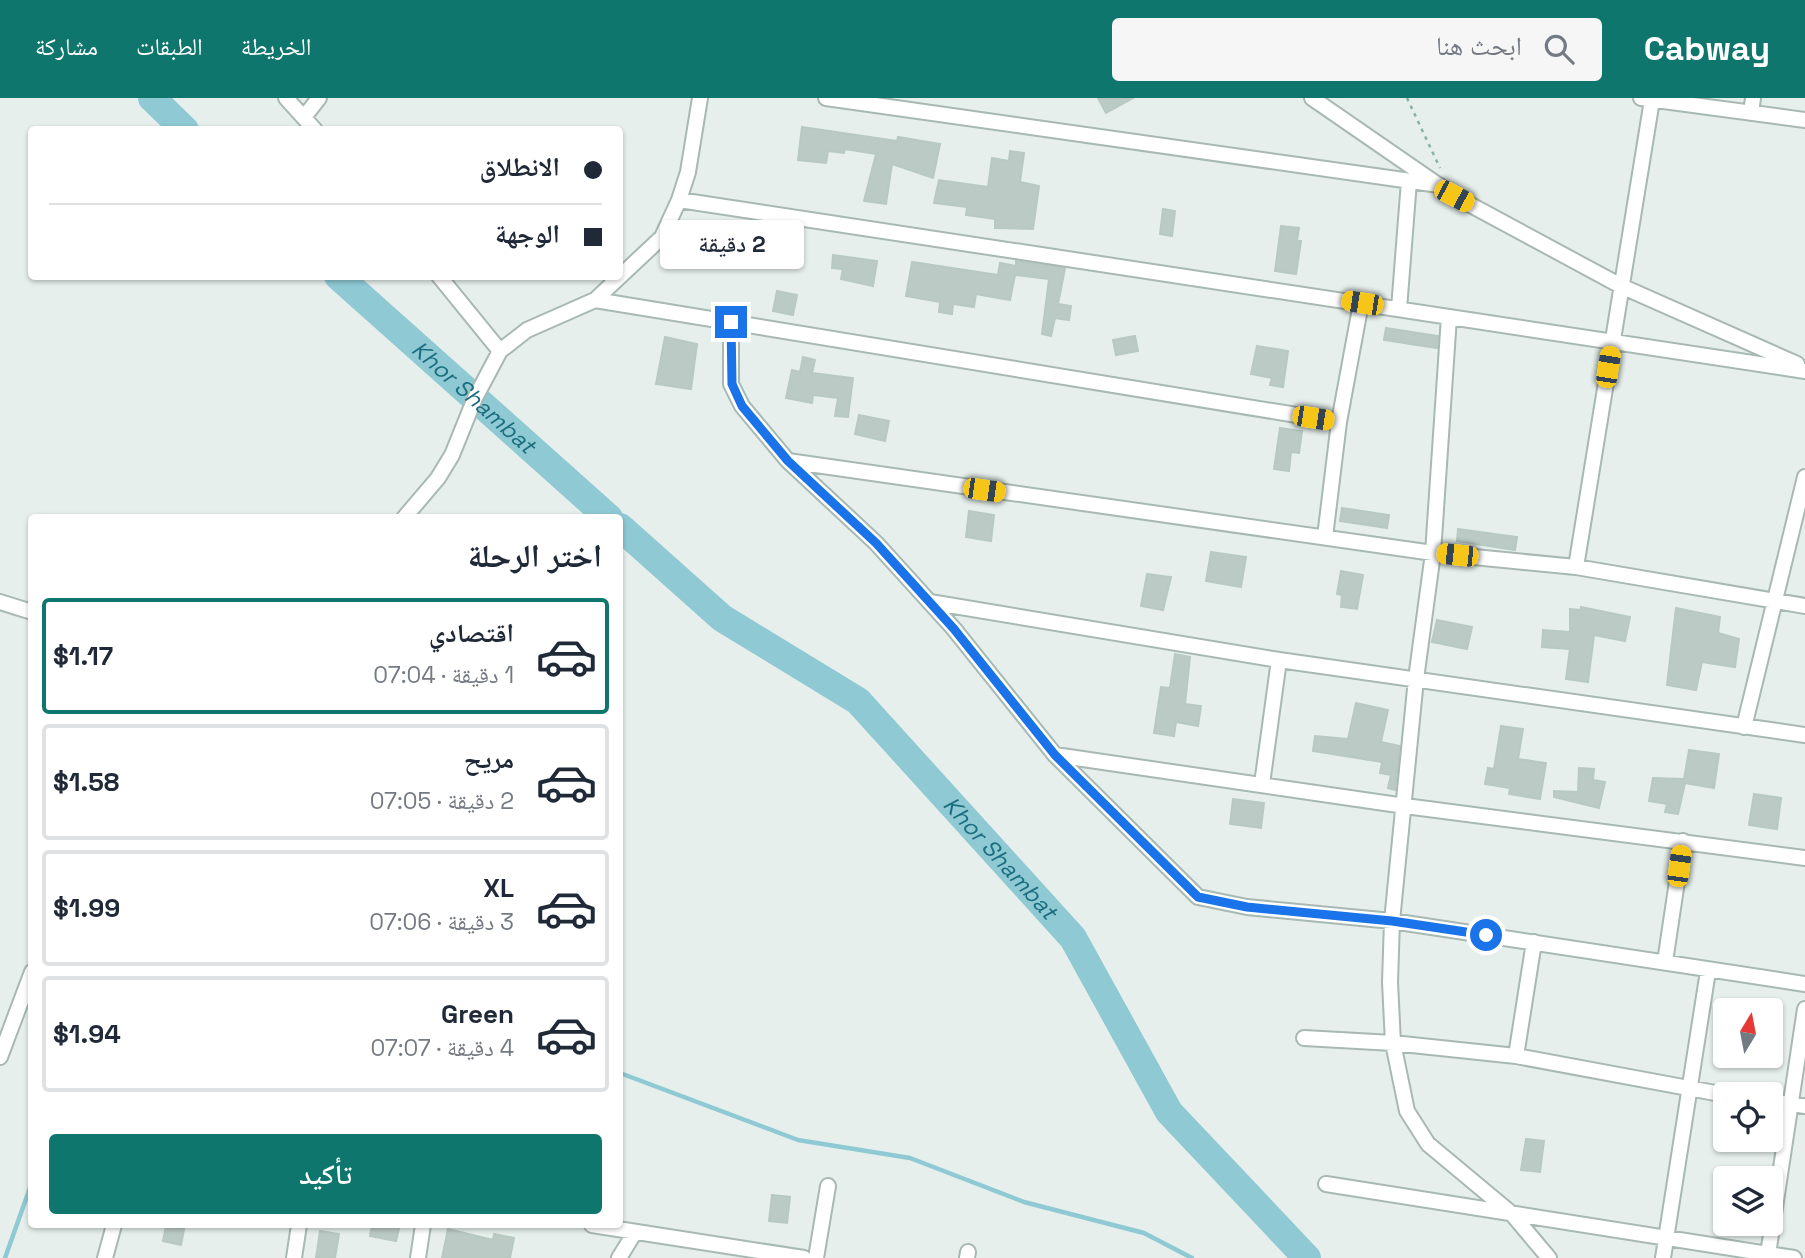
<!DOCTYPE html>
<html lang="ar">
<head>
<meta charset="utf-8">
<style>
  :root { --surface:#fff; --page:#f6f6f7; --text:#1f2937; --muted:#747a83; --line:#e0e1e3; --accent:#0f766e }
  body { margin:0; font-family:"Space Grotesk","Noto Naskh Arabic",sans-serif; background:var(--page); color:var(--text); direction:rtl; height:100vh; display:flex; flex-direction:column; font-size:26px; white-space:nowrap }
  * { box-sizing:border-box; margin:0 }
  p { font-size:23px; color:var(--muted) }
  .icon { flex:none; width:38px; height:38px; fill:none; stroke:currentColor; stroke-width:2; stroke-linecap:round; stroke-linejoin:round }
  .map { position:relative; flex:1; overflow:hidden; direction:ltr }
  .panel { position:absolute; left:28px; top:416px; width:595px; height:714px; display:flex; flex-direction:column; background:var(--surface); border-radius:7px; box-shadow:0 2px 5px #0004; direction:rtl }
  .panel>* { flex:none }
  .banner { position:absolute; left:28px; top:28px; width:595px; height:154px; border-radius:7px; box-shadow:0 2px 5px #0004; direction:rtl; display:grid; align-content:center; height:154px; padding:0 21px; background:var(--surface) }
  .needle { width:46px; rotate:10deg }
  .buttons { position:absolute; left:1713px; top:900px; display:grid; gap:14px }
  .buttons a { display:grid; place-items:center; width:70px; height:70px; border-radius:7px; background:var(--surface); box-shadow:0 2px 5px #0004; font-size:35px }
  .end { position:absolute; width:32px; height:32px; margin:-16px; border:9px solid #1a73e8; background:#fff; box-shadow:0 0 0 4px #fff }
  .from { border-radius:50% }
  .bubble { position:absolute; height:49px; border-radius:7px; background:var(--surface); box-shadow:0 2px 5px #0004; font-size:23px; font-weight:600; line-height:49px; text-align:center; direction:rtl }
  .car { position:absolute; width:21px; height:42px; margin:-21px -10px; border-radius:9px; box-shadow:0 0 5px 2px #0007; background:linear-gradient(#f5c518 24%,#345 0 40%,#f5c518 0 76%,#345 0 86%,#f5c518 0) }
  .banner b { display:flex; align-items:center; gap:24px; height:66px; font-size:26px }
  .banner b+b { border-top:2px solid var(--line) }
  .banner i { width:18px; height:18px; background:var(--text) }
  ul { padding:0; list-style:none }
  li { display:flex; align-items:center; gap:21px; height:116px; margin:0 14px 10px; padding:0 7px; border:4px solid var(--line); border-radius:7px }
  li div { flex:1 }
  li b { display:block; font-size:26px }
  li em { font-style:normal; font-weight:600 }
  li.selected { border-color:var(--accent) }
  li>.icon { width:63px; height:63px; stroke-width:1.5 }
  h2 { padding:0 21px; font-size:32px; line-height:84px }
  .action { display:flex; gap:14px; margin-top:auto; padding:14px 21px }
  .action a { flex:1; height:80px; border-radius:7px; background:var(--accent); color:#fff; font-size:28px; font-weight:600; line-height:80px; text-align:center }
  header { display:flex; align-items:center; gap:42px; box-sizing:border-box; height:98px; padding:0 35px; background:var(--accent); color:#fff }
  header strong { font-size:33px }
  nav { display:flex; gap:38px; margin-inline-start:auto; font-size:24px }
  .search { width:490px; height:63px; background:var(--page); display:flex; align-items:center; gap:18px; box-sizing:border-box; padding:0 24px; border-radius:7px; color:var(--muted); font-size:26px }
  .map>svg:first-child { display:block }
</style>
</head>
<body>
<header>
<strong>Cabway</strong>
<div class="search"><svg class="icon" aria-label="search" viewBox="0 0 24 24"><circle cx="10" cy="10" r="6"/><path d="M15 15l6 6"/></svg>ابحث هنا</div>
<nav><a>الخريطة</a><a>الطبقات</a><a>مشاركة</a></nav>
</header>
<div class="map">
<svg width="1805" height="1160" viewBox="0 0 1805 1160">
  <rect width="100%" height="100%" fill="#e6efeb"/>
  <g fill="none" stroke-linecap="round" stroke-linejoin="round">
    <path stroke="#8ec9d4" stroke-width="4.5" d="M620,975L798,1042L910,1060L1024,1104L1144,1135L1192,1160
      M5,1160L32,1084"/>
    <g stroke="#8ec9d4" stroke-width="28">
      <path d="M152,0L185,32"/>
      <path id="s1" d="M338,178L609,420"/>
      <path id="s2" d="M620,429L722,520L858,603L1073,840L1169,1014L1307,1160"/>
    </g>
  </g>
  <path fill="#bbcac4" stroke="#b8c9c2" stroke-width="2" d="M1098,0H1133L1106,15Z
    M802,29L897,43L898,39L940,46L933,80L892,66L886,106L864,103L876,56L845,51L844,55L828,53L826,65L798,62Z
    M1010,53L1024,55L1020,84L1039,88L1033,131L995,130V121L966,117L967,109L934,105L939,82L988,89L992,60L1009,63Z
    M1163,111L1175,113L1172,138L1160,136Z
    M1281,128L1299,130L1297,143H1301L1296,176L1275,173Z
    M833,157L877,163L873,188L841,181L843,171L832,170Z
    M1016,163L1065,170L1058,206L1071,208L1069,222L1055,220L1051,238L1042,236L1049,181L1015,177L1010,202L976,196L974,209L953,206L952,216L939,214L940,204L906,198L912,164L998,177L1000,165L1016,168Z
    M777,193L797,197L793,217L773,213Z
    M1386,230L1438,238L1437,250L1384,242Z
    M1135,238L1138,253L1116,257L1113,242Z
    M665,239L697,246L691,291L656,286Z
    M1257,248L1288,253L1283,289L1270,287L1272,280L1251,276Z
    M803,259L815,262L812,275L853,280L848,319L835,318L838,300L813,297L812,305L786,300L792,272L800,274Z
    M859,317L889,323L885,343L855,336Z
    M1280,330L1302,333L1299,355L1291,354L1289,373L1274,371Z
    M1342,410L1389,417L1387,430L1340,423Z
    M969,413L994,417L991,443L966,439Z
    M1458,431L1517,439L1515,452L1457,443Z
    M1211,454L1246,459L1241,489L1206,483Z
    M1341,473L1363,477L1357,511L1341,509L1342,497L1337,496Z
    M1147,476L1171,479L1163,512L1141,508Z
    M1581,509L1630,519L1625,543L1594,537L1588,584L1566,581L1570,551L1542,549L1543,532L1570,534V511L1581,512Z
    M1676,510L1720,519L1718,535L1739,541L1735,569L1702,564L1696,592L1667,587Z
    M1437,522L1472,529L1467,551L1432,544Z
    M1175,556L1190,559L1185,606L1201,608L1198,628L1176,624L1174,638L1154,635L1161,589L1170,590Z
    M1356,605L1388,612L1381,644L1400,648L1395,692L1388,690L1391,677L1380,675L1382,664L1313,653L1315,638L1348,641Z
    M1501,628L1523,631L1518,661L1546,665L1540,701L1509,696L1510,690L1485,686L1488,670L1494,671Z
    M1689,652L1719,656L1714,690L1685,685L1678,716L1665,714L1667,706L1649,703L1653,680L1684,681Z
    M1579,670L1594,671L1593,682L1605,684L1599,710L1554,699V693L1578,694Z
    M1754,696L1781,700L1777,731L1749,727Z
    M1233,701L1264,705L1261,730L1230,726Z
    M1526,1041L1544,1043L1540,1074L1521,1072Z
    M772,1097L790,1099L787,1125L769,1123Z
    M372,1127H400L396,1143L370,1138Z
    M166,1128L184,1131L181,1147L163,1143Z
    M448,1131L493,1142L494,1136L514,1140L510,1160H442Z
    M320,1133L339,1136L335,1160H316Z"/>
  <g fill="none" stroke-linecap="round" stroke-linejoin="round">
    <defs>
      <path id="minor" d="M286,0L315,32
        M700,0L688,74L679,102L1805,273
        M826,0L1439,87
        M1312,0L1454,98L1621,188L1797,266
        M1641,0L1805,22
        M1751,15L1753,0
        M305,18L319,0
        M439,178L500,253
        M595,202L1339,324
        M1399,211L1409,83
        M1449,219L1433,455L1416,581L1392,823L1390,884L1393,945L1407,1013L1428,1046L1512,1116L1549,1160
        M731,224V286L742,308L788,363L876,445L954,531L1055,657L1198,799L1247,809L1392,823L1805,886
        M788,363L1433,455L1576,469L1805,508
        M404,420L438,380L452,357L475,300L500,253L527,232L595,202L662,139L679,102
        M1325,439L1339,324L1361,205
        M1576,469L1652,2
        M0,504L32,514
        M930,504L1279,562L1805,637
        M1744,629L1805,379
        M1055,657L1405,708L1805,760
        M1262,686L1279,562
        M1665,864L1683,743
        M1304,940L1393,945L1516,958L1726,997
        M1516,958L1534,844
        M0,959L32,874
        M1771,1003L1805,1008
        M1326,1086L1794,1160
        M592,1127L804,1160
        M1768,1156L1805,911
        M105,1160L114,1127
        M294,1160L299,1127
        M418,1160L423,1127
        M619,1160L635,1134
        M816,1160L828,1088
        M967,1160L968,1154
        M1663,1160L1708,873"/>
    </defs>
    <use href="#minor" stroke="#a8b8b2" stroke-width="18"/>
    <path stroke="#86b3a5" stroke-width="2.5" stroke-dasharray="3.5 5" stroke-linecap="butt" d="M1407,0L1440,70"/>
    <use href="#minor" stroke="#fff" stroke-width="14"/>
  </g>
  <g fill="none" stroke-linecap="round" stroke-linejoin="round">
    <path stroke="#1a73e8" stroke-width="9" d="M731,224L732,286L742,308L788,363L876,445L954,531L1055,657L1198,799L1247,809L1392,823L1486,837"/>
  </g>
  <g text-anchor="middle" stroke-width="5" stroke-linejoin="round" paint-order="stroke">
    <g font-size="23" font-style="italic" fill="#1c6f80" stroke="#f7fbf9">
      <text dy="8" stroke="none"><textPath href="#s1" startOffset="182">Khor Shambat</textPath></text>
      <text dy="8" stroke="none"><textPath href="#s2" startOffset="508">Khor Shambat</textPath></text>
    </g>
  </g>
</svg>
<div class="buttons">
<a><svg class="needle" viewBox="-14 -14 28 28"><path d="M0-13l5 13h-10z" fill="#e53935"/><path d="M0 13l5-13h-10z" fill="#747a83"/></svg></a>
<a><svg class="icon" aria-label="locate" viewBox="0 0 24 24"><circle cx="12" cy="12" r="6"/><path d="M12 2v4M12 18v4M2 12h4M18 12h4"/></svg></a>
<a><svg class="icon" aria-label="layers" viewBox="0 0 24 24"><path d="M12 4l9 5-9 5-9-5zM3 14l9 5 9-5"/></svg></a>
</div>
<i class="end from" style="left:1486px;top:837px"></i>
<i class="end" style="left:731px;top:224px"></i>
<div class="bubble" style="left:660px;top:122px;width:144px">2 دقيقة</div>
<i class="car" style="left:1454px;top:98px;rotate:118deg"></i>
<i class="car" style="left:1362px;top:205px;rotate:279deg"></i>
<i class="car" style="left:1608px;top:269px;rotate:9deg"></i>
<i class="car" style="left:1313px;top:320px;rotate:99deg"></i>
<i class="car" style="left:984px;top:392px;rotate:98deg"></i>
<i class="car" style="left:1457px;top:457px;rotate:276deg"></i>
<i class="car" style="left:1679px;top:768px;rotate:8deg"></i>
<div class="banner">
<b><i class="from"></i>الانطلاق</b>
<b><i></i>الوجهة</b>
</div>
<section class="panel">
<h2>اختر الرحلة</h2>
<ul>
<li class="selected"><svg class="icon" aria-label="car" viewBox="0 0 24 24"><path d="M5 17H2v-5l4-1 3-4h7l3 4 3 1v5h-3M9 17h6M6 11h13"/><circle cx="7" cy="17" r="2"/><circle cx="17" cy="17" r="2"/></svg><div><b>اقتصادي</b><p>1 دقيقة · 07:04</p></div><em>$1.17</em></li>
<li><svg class="icon" aria-label="car" viewBox="0 0 24 24"><path d="M5 17H2v-5l4-1 3-4h7l3 4 3 1v5h-3M9 17h6M6 11h13"/><circle cx="7" cy="17" r="2"/><circle cx="17" cy="17" r="2"/></svg><div><b>مريح</b><p>2 دقيقة · 07:05</p></div><em>$1.58</em></li>
<li><svg class="icon" aria-label="car" viewBox="0 0 24 24"><path d="M5 17H2v-5l4-1 3-4h7l3 4 3 1v5h-3M9 17h6M6 11h13"/><circle cx="7" cy="17" r="2"/><circle cx="17" cy="17" r="2"/></svg><div><b>XL</b><p>3 دقيقة · 07:06</p></div><em>$1.99</em></li>
<li><svg class="icon" aria-label="car" viewBox="0 0 24 24"><path d="M5 17H2v-5l4-1 3-4h7l3 4 3 1v5h-3M9 17h6M6 11h13"/><circle cx="7" cy="17" r="2"/><circle cx="17" cy="17" r="2"/></svg><div><b>Green</b><p>4 دقيقة · 07:07</p></div><em>$1.94</em></li>
</ul>
<div class="action"><a>تأكيد</a></div>
</section>
</div>
</body>
</html>
